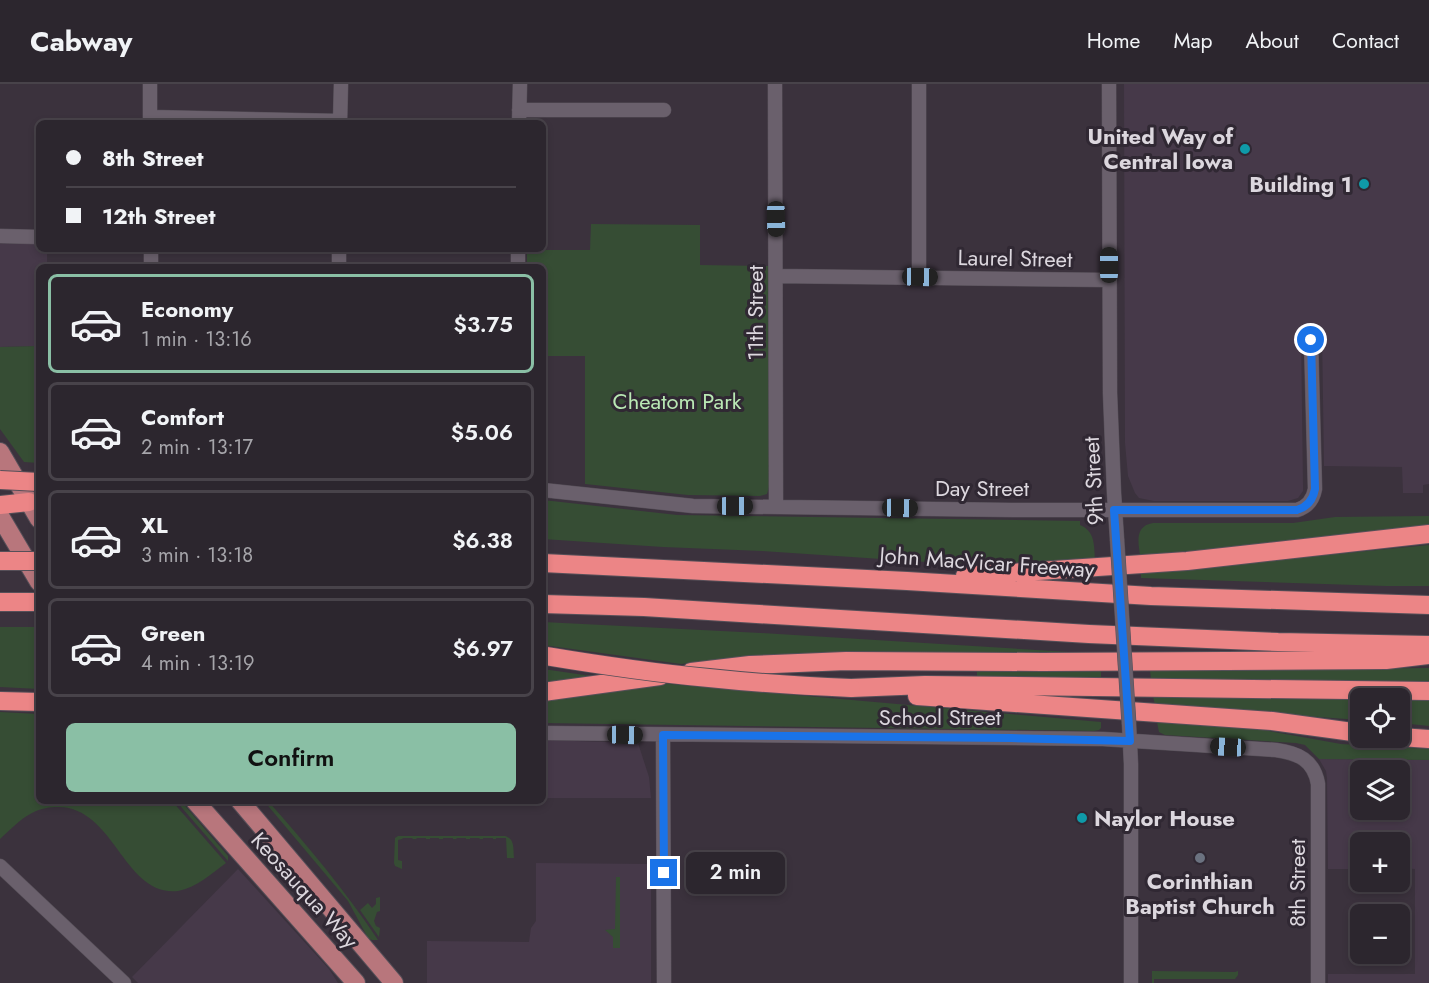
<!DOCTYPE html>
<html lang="en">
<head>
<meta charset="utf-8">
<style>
  :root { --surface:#2c262e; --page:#342e36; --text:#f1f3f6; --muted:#a6a5aa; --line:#48434a; --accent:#8abfa5 }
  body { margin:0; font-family:Jost,sans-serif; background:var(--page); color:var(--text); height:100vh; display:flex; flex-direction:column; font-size:22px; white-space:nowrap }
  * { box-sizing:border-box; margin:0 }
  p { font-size:20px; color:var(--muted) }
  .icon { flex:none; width:33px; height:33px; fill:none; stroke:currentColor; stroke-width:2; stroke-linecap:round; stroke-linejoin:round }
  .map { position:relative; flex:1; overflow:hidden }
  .panel { position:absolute; left:36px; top:180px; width:510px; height:540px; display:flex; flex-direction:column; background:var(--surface); border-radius:9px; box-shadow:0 3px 9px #0003,0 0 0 2px var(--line) }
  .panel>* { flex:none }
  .hud { position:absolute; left:36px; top:36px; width:510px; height:132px; border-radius:9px; box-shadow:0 3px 9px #0003,0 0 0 2px var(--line); display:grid; align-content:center; height:132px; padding:0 30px; background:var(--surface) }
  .buttons { position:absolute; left:1350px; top:604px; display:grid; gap:12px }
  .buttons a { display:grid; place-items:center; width:60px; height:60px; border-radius:9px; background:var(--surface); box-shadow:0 3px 9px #0003,0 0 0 2px var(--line); font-size:30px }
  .end { position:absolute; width:27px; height:27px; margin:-14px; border:8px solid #1a73e8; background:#fff; box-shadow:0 0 0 3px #fff }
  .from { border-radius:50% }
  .bubble { position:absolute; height:42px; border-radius:9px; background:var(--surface); box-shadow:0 3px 9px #0003,0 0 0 2px var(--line); font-size:20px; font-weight:600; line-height:42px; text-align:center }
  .car { position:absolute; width:18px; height:36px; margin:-18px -9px; border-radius:8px; box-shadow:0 0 4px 2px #0007; background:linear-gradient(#222 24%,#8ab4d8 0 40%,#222 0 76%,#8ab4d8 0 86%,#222 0) }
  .hud b { display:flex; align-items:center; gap:21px; height:57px; font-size:22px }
  .hud b+b { border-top:2px solid var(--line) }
  .hud i { width:15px; height:15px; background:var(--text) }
  ul { padding:10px 0 0; list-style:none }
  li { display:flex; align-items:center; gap:18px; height:99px; margin:0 12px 9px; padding:0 18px; border:3px solid var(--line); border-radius:9px }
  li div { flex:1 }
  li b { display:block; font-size:22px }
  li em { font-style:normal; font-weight:600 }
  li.selected { border-color:var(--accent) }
  li>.icon { width:54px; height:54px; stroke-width:1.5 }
  .button { display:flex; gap:12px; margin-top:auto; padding:12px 30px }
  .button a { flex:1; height:69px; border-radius:9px; background:var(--accent); color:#111; font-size:24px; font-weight:600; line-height:69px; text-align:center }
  header { display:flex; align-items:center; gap:36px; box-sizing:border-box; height:84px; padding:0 30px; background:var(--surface); border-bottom:2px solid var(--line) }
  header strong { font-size:28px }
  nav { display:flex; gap:33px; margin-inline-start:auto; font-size:21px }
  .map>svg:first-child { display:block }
</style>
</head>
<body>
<header>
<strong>Cabway</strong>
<nav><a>Home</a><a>Map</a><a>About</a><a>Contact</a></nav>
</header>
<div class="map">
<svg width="1429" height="899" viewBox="0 0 1429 899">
  <rect width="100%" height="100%" fill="#3b323d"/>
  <path fill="#463949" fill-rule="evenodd" d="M1124,0H1429V400L1423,401V409H1403L1402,383L1324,382L1322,248L1301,249L1303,401V407L1298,414L1288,417H1154L1139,414L1135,409L1128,392L1125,359Z
    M39,155V165H47V183H39V262L0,263V156Z
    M543,656L638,659L649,693L651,714H543Z
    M1319,675L1429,676V899H1328V890H1415V785L1400,784V759H1360V785H1328L1327,694L1326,687ZM1360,687H1400V726H1360Z
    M536,779L651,780V899H427V857L529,858L531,844L536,837Z
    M238,785L329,885L338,899H138L132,893Z"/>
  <path fill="#364d34" d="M591,140L700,141V181L769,182V403L767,410L760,412L688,411L585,400V272H543V183H527V166H590Z
    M39,262V379L24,378L0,345V263Z
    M543,416L677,431L1080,437V441C1095,447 1094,461 1095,475L998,479H941L762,467L663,463L543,455Z
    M1429,432V442L1345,450L1258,462L1140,471C1138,457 1135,442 1153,439H1293L1335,433Z
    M1429,461V502H1386L1141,494V489Z
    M543,538L761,549L1101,570L720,576L681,580L543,561Z
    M0,543H39V605L0,603Z
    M1429,584V599L1151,596L1150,586Z
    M543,585L591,592L543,599Z
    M977,586L1101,587V595L977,594Z
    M659,599L1101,638V644L1099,646L1094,647L543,639V616Z
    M1153,612L1429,615V642L1400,639V615H1360V636L1155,621Z
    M0,628L39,630V717H172L226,779C212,789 196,804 178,807C124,813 115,724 59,723C50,723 41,724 32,729C20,735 10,746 0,755Z
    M1157,638L1263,646L1341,660L1429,665V676L1319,675L1305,661L1296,659L1165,651L1159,648Z
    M176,717H181L228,772V777Z
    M264,717H268C307,761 345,806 378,856H372L368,854L348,817Z
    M398,752H505C515,755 513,764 514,774H507L506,754H496V755H493V754H483V755H480L479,754H470V755H466V754H457L456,755H453V754H443V755H439V754H430V755H426V754H417L416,755H413L412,754H403L402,755L398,756V776L402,777V785L395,782L394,779L395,754Z
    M616,793H620V864H613V853L605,846L615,845Z
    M380,813V827L377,828L374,837L376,842L380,844L379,853L360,826L368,819L372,824L376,820V814Z
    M1152,887L1235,888L1238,887V891L1235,895H1154V899H1152Z"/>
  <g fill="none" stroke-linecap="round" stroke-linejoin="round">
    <defs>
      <path id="minor" d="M150,0V39
        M775,0L776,422
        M919,0V193
        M1109,0L1110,309L1114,409L1117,455
        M519,26H664
        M150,33L340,37
        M340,39L341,0
        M519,39L520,0
        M0,152L39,153
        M151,165V183
        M339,183V165
        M518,183V165
        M776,192L1109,196
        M543,406L693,422L1012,426H1297C1307,423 1313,416 1315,405L1311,256
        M1129,640L1131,680V899
        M543,649L1103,655L1276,666C1298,669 1314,676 1318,700V899
        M663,651L664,899
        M0,782L124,899"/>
      <path id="major" d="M0,368L39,435
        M0,432L39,498
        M195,717L356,899
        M240,717L394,899"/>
      <path id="highway" d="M0,421L29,418
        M543,479L907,497L1151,512L1429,521
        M965,492L1187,477L1429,450
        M0,518H39
        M543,520L644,523L741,529L1089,550L1278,558L1428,561
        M691,588L750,581L846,577L1042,578L1386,576L1429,571
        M851,604L925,601L1429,607
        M543,608L660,592
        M917,612L1272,637L1360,649
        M0,617L39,618
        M1400,653L1429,655"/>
    </defs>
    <use href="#minor" stroke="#564f58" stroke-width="15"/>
    <use href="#major" stroke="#564f58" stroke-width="20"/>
    <use href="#highway" stroke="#564f58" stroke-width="20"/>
    <use href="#minor" stroke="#6a606c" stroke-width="14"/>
    <use href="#major" stroke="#b8767c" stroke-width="18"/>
    <use href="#highway" stroke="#ec8586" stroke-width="18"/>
    <defs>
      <path id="minor-bridge" d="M1117,455L1129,640"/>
      <path id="highway-bridge" d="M0,396L39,398
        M0,477H39
        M546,572C600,581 655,589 709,594C756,599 803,602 851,604"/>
    </defs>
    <use href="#minor-bridge" stroke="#564f58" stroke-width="15" stroke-linecap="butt"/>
    <use href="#highway-bridge" stroke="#564f58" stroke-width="20" stroke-linecap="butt"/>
    <use href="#minor-bridge" stroke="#6a606c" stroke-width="14"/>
    <use href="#highway-bridge" stroke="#ec8586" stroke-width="18"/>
  </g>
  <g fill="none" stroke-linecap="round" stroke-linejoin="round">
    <path stroke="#1a73e8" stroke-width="8" d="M664,789L663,651L1011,654L1130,657L1114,426H1297C1307,423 1313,416 1315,405L1311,256"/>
  </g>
  <g fill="#0f9aa8" stroke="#302833" stroke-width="2">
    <circle cx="1245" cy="65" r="6"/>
    <circle cx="1364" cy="100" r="6"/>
    <circle cx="1082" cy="734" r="6"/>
  </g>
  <circle fill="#6b7280" stroke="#302833" stroke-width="2" cx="1200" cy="774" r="6"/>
  <g text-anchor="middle" stroke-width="6" stroke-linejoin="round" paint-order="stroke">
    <g font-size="22" font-weight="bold" fill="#dcd7de" stroke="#302833" text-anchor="end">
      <text x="1233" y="60">United Way of<tspan x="1233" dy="25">Central Iowa</tspan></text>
      <text x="1352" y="108">Building 1</text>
      <text x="1094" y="742" text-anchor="start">Naylor House</text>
      <text x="1200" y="805" text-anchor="middle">Corinthian<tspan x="1200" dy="25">Baptist Church</tspan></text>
    </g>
    <g font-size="22" fill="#dcd7de" stroke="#302833">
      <text transform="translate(1015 174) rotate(1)" y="8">Laurel Street</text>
      <text transform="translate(755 229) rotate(-90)" y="8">11th Street</text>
      <text transform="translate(1093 397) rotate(-93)" y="8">9th Street</text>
      <text x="982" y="412">Day Street</text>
      <text transform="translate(987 478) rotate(4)" y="8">John MacVicar Freeway</text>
      <text x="940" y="641">School Street</text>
      <text transform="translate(1297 799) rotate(-90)" y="8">8th Street</text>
      <text transform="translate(305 806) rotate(48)" y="8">Keosauqua Way</text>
    </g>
    <g font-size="22" fill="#b9e8b4" stroke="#302833">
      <text x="677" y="325">Cheatom Park</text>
    </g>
  </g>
</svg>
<div class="buttons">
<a><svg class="icon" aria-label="locate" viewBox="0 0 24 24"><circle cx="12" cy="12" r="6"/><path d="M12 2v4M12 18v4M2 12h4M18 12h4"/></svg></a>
<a><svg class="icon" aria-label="layers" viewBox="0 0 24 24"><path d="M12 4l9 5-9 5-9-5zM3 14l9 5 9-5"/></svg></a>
<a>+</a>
<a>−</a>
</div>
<i class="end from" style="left:1311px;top:256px"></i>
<i class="end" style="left:664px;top:789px"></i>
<div class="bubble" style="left:686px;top:768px;width:99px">2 min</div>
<i class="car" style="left:776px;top:135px;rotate:179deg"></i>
<i class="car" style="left:1109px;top:181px;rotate:0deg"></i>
<i class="car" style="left:920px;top:193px;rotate:91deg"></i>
<i class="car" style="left:735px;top:422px;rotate:90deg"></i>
<i class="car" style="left:900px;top:424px;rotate:91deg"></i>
<i class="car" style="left:625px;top:651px;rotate:91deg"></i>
<i class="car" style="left:1228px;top:663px;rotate:273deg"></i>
<div class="hud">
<b><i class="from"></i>8th Street</b>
<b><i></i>12th Street</b>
</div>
<section class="panel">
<ul>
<li class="selected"><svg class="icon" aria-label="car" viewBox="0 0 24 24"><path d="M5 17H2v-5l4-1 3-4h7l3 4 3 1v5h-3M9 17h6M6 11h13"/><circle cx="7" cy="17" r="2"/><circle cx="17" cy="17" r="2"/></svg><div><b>Economy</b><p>1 min · 13:16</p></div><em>$3.75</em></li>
<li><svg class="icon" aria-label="car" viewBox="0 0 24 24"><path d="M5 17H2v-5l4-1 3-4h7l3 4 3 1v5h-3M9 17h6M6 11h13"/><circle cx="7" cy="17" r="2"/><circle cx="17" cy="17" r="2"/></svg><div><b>Comfort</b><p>2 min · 13:17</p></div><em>$5.06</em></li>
<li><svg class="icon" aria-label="car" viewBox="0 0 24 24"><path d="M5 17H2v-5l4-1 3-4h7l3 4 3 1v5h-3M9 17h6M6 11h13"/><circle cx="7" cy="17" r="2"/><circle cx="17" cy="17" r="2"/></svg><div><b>XL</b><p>3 min · 13:18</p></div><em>$6.38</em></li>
<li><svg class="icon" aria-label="car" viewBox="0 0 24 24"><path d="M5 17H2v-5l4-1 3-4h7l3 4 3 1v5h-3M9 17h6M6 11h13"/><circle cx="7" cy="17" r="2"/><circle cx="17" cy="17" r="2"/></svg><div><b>Green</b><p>4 min · 13:19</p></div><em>$6.97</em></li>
</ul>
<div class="button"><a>Confirm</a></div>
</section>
</div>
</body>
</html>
